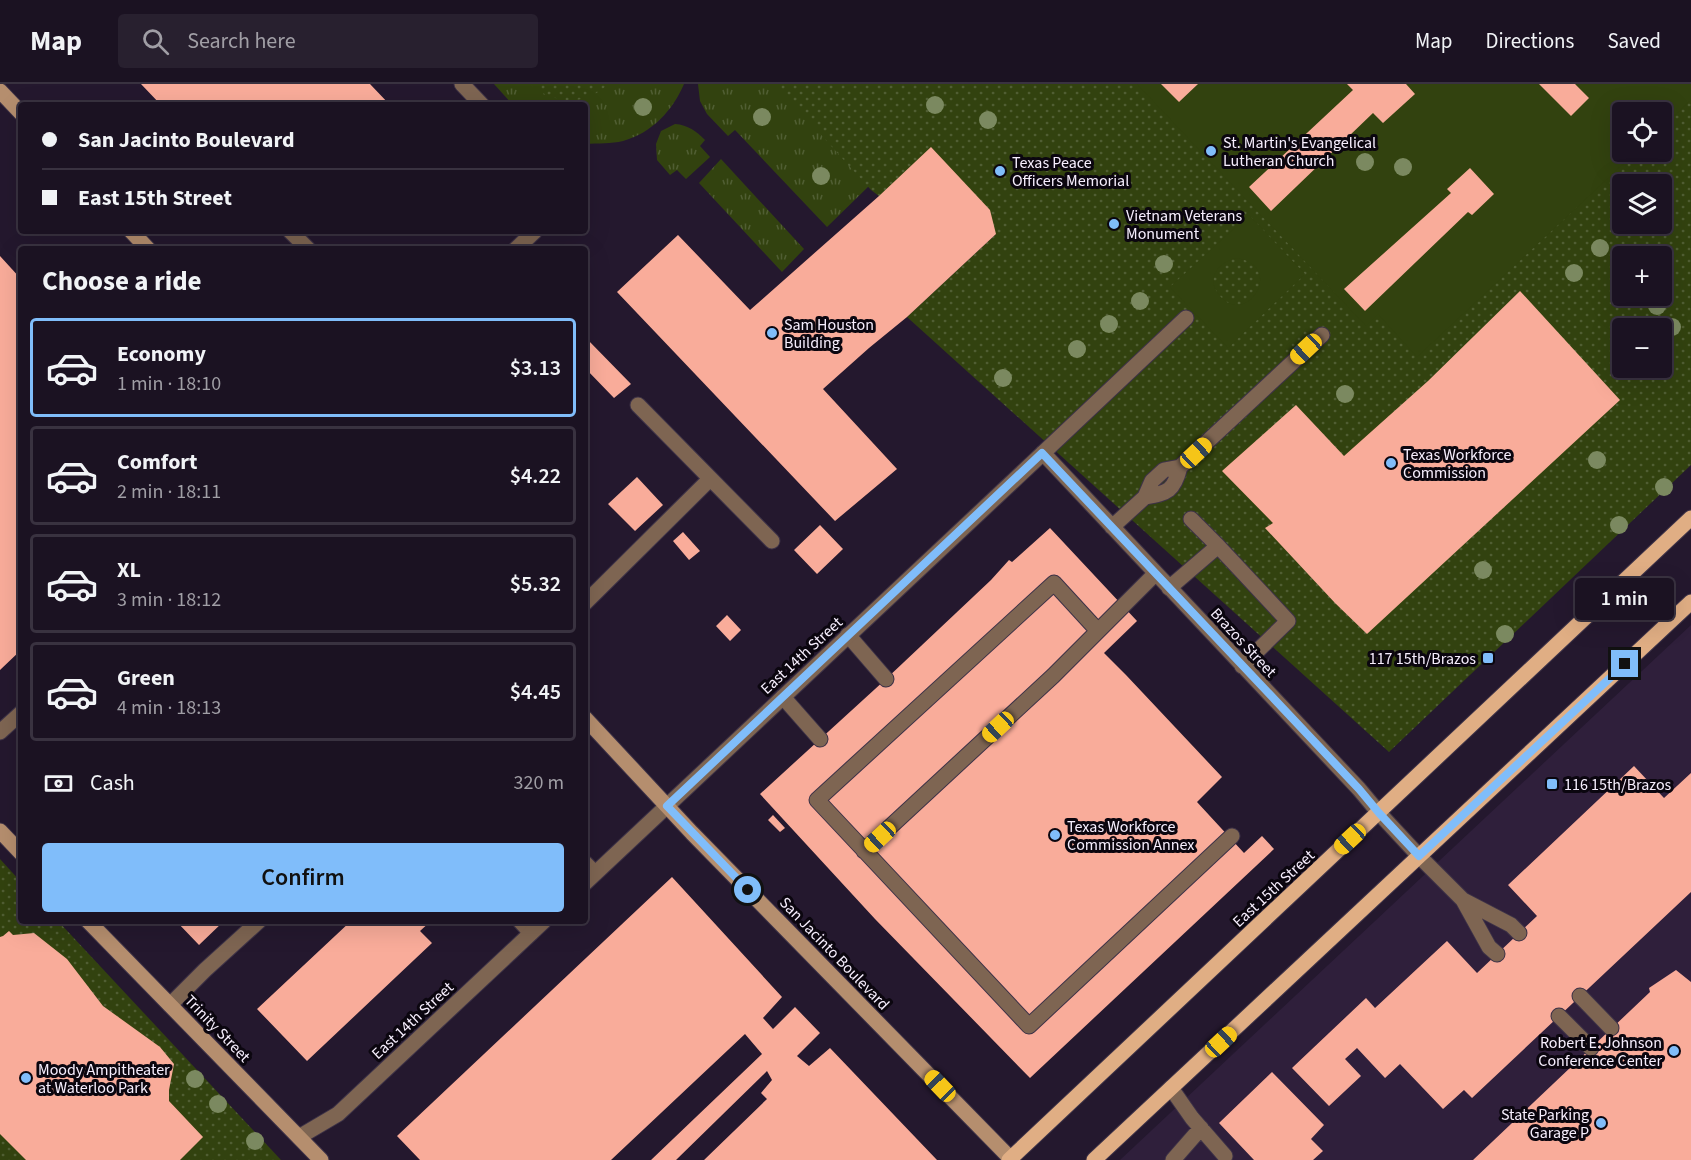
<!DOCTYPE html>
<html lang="en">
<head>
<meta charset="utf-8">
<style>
  :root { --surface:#1b1222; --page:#28202f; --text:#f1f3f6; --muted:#a09ea5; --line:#393240; --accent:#80bdfa }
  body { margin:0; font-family:"Source Sans 3",sans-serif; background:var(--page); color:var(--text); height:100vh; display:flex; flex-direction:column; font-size:22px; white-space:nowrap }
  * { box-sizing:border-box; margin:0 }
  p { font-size:20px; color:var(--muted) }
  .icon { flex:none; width:33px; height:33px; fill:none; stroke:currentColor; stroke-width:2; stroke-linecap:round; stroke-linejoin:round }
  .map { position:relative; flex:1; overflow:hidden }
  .details { position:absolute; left:18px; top:162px; width:570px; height:678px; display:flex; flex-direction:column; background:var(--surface); border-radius:6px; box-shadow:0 6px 24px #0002,0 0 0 2px var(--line) }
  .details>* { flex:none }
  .banner { position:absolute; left:18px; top:18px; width:570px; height:132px; border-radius:6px; box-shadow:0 6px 24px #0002,0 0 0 2px var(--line); display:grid; align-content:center; height:132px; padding:0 24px; background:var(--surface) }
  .buttons { position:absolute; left:1612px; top:18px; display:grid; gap:12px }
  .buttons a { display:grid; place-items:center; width:60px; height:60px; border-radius:6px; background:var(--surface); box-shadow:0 6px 24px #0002,0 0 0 2px var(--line); font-size:30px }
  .end { position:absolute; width:27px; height:27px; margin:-14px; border:8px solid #80bdfa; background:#111; box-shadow:0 0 0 3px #111 }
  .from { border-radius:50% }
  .bubble { position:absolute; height:42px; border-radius:6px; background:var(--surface); box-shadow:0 6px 24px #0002,0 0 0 2px var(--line); font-size:20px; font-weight:600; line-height:42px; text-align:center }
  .car { position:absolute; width:18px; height:36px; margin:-18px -9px; border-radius:8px; box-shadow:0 0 4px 2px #0007; background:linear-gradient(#f5c518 24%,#345 0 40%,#f5c518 0 76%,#345 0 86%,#f5c518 0) }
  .banner b { display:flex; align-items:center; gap:21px; height:57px; font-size:22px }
  .banner b+b { border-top:2px solid var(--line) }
  .banner i { width:15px; height:15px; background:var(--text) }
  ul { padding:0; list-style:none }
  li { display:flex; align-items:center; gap:18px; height:99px; margin:0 12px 9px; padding:0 12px; border:3px solid var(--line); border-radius:6px }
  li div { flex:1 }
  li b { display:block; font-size:22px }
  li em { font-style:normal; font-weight:600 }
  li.current { border-color:var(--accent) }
  li>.icon { width:54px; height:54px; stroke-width:1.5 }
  h2 { padding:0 24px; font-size:27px; line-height:72px }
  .pay { display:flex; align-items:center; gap:15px; height:66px; padding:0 24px; font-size:22px }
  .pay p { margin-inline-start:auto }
  .action { display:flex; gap:12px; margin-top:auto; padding:12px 24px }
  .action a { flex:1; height:69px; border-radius:6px; background:var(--accent); color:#111; font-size:24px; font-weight:600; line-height:69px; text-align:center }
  header { display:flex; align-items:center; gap:36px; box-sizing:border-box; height:84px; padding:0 30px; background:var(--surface); border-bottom:2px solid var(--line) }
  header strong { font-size:28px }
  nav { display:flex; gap:33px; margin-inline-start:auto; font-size:21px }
  .search { width:420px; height:54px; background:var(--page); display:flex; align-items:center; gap:15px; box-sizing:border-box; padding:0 21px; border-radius:6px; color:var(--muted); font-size:22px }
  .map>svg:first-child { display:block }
</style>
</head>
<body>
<header>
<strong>Map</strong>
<div class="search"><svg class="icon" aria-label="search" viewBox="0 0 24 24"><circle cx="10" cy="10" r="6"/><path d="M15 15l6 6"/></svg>Search here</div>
<nav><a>Map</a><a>Directions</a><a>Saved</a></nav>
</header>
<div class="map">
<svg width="1691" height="1076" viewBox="0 0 1691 1076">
  <defs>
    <pattern id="grass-tufts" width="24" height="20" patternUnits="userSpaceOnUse" patternTransform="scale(1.5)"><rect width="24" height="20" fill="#32420f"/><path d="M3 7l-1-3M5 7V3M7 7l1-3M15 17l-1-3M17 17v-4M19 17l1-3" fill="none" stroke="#505e33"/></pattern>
    <pattern id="park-dots" width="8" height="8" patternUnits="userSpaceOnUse" patternTransform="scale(1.5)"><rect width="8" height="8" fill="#32420f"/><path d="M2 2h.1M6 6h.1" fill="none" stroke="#505e33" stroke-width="1.8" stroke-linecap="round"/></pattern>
  </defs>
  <rect width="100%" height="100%" fill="#24182e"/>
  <path fill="#2f1f3b" d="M1691,541V1076H1120Z"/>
  <path fill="url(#grass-tufts)" d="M494,0H684C673,26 652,49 623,57C611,60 598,59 585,60V21H513Z
    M698,0H1042L955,18L827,143L735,46L728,52L707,30L700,17Z
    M675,40C688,41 696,47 705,56L700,62L710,73L686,95L677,86L670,91L657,76L656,60L661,47Z
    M721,75L804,165L782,188L699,99Z"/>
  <path fill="url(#park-dots)" fill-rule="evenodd" d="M530,0H608C585,23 553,20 530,0Z
    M775,0H1691V381L1389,668L907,233L996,150L879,112L871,106ZM1623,28H1662V68H1623ZM1623,100H1662V140H1623ZM1623,172H1662V212H1623ZM1623,244H1662V284H1623Z
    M0,775L21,798V837H58L281,1076H0Z"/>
  <path fill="#32420f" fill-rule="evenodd" d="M1137,0H1691V16L1662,43V28H1623V68H1636L1417,273L1378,230L1366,242Z
    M1249,131L1305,190L1228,264L1170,203ZM1236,174C1286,181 1247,244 1220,212C1205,196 1218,178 1236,174Z"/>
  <path fill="#f9ac9a" d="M141,0H370L390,21H161Z
    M1161,0H1198L1179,18Z
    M1347,0H1406L1415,10L1383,39L1373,29L1271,127L1249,103L1353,6Z
    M1539,0H1575L1589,14L1571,32Z
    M931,63L990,126L996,150L907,233L869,264L823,305L897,385L835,437L617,208L678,151L750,226L879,112Z
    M1470,84L1494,110L1472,131L1468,128L1365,227L1344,205L1451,109L1447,105Z
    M0,172L21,195V566L0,586Z
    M1520,207L1620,316L1367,550L1335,519L1265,444L1273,439L1222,387L1296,321L1344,372L1428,297Z
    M588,256L631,300L614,314L585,284V259Z
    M637,393L663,421L635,447L608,420Z
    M820,441L843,465L817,490L794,466Z
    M1050,444L1137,537L1104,569L1126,591L1222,693L1197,718L1244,769L1262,752L1274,765L1030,994L875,835L760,710L886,595L991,496L1009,476L1012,478Z
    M683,448L700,467L689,476L673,457Z
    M727,531L741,546L730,557L716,542Z
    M1634,682L1664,714L1691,689V808L1472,1014L1464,1006L1443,1025L1400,980L1385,994L1357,964L1345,975L1361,992L1329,1022L1292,984L1366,914L1375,924L1447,857L1477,889L1537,832L1508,801Z
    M773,731L785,744L780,748L768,736Z
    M672,793L782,913L763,934L773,945L795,923L820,949L797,972L809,982L830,964L937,1076H704L767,1015L761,1009L772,996L767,987L676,1076H651L762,970L745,950L611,1076H420L397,1052Z
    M176,837H224L199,861Z
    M351,837H431L420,847L432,859L307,977L257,925Z
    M9,847L13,851L34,849L67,875L103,922L160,963L174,980L169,1006V1017L203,1053L180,1076H26L0,1050V853L3,852Z
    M1676,886L1691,898V1076H1473L1650,908L1649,904Z
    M1272,988L1324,1041L1311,1055L1323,1067L1313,1076H1254L1219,1039Z"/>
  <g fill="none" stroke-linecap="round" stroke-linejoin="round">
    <defs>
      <path id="service" d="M290,147L308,165
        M1186,234L1043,369L1359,705L1379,729
        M638,321L772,457
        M1180,383L1322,251
        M1191,435L1218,462
        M1112,443L1145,413L1152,397L1164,386L1180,383C1174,407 1168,409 1145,413
        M1169,504L1218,462L1288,537L1242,582
        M585,519L710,395
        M1098,547L1054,499L817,716L1029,942L1232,752
        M848,551L886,595
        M783,613L820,655
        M864,767L1053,592L1155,490
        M1419,772L1463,816L1489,863L1497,870
        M585,779L595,789
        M1463,816L1511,841L1519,849
        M520,837L531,849
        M1580,912L1611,944
        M170,921L205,886L259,837
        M1559,932L1591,964
        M1171,1004L1192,1034L1225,1072
        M1173,1076L1201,1044"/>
      <path id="minor" d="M462,0L482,21
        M516,165L535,147
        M0,648L21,629
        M1379,729L1419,772
        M585,799L1043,369
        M299,1053L338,1030L544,837"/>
      <path id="secondary" d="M0,7L21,29
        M131,147L148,165
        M585,634L692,749L1012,1076
        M0,747L21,769
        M88,837L321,1076"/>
      <path id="primary" d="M1009,1076L1691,434
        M1094,1076L1691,518"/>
    </defs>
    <use href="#service" stroke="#3d3247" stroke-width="17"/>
    <use href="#minor" stroke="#3d3247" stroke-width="17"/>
    <use href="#secondary" stroke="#3d3247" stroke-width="17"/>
    <use href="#primary" stroke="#3d3247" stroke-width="17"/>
    <use href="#service" stroke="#7e6552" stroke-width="15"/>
    <use href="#minor" stroke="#7e6552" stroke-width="15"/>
    <use href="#secondary" stroke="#b58e6e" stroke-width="15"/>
    <use href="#primary" stroke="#e0ae84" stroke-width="15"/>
  </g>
  <g fill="#7b8960">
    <circle cx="935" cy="21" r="9"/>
    <circle cx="643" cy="23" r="9"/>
    <circle cx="762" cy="33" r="9"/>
    <circle cx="988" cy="36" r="9"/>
    <circle cx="1365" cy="78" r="9"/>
    <circle cx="1403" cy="83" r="9"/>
    <circle cx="821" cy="92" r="9"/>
    <circle cx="1600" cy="164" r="9"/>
    <circle cx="1164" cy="180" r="9"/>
    <circle cx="1574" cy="189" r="9"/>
    <circle cx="1140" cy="217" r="9"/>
    <circle cx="1657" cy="222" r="9"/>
    <circle cx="1109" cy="240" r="9"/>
    <circle cx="1672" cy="243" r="9"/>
    <circle cx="1077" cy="265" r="9"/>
    <circle cx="1003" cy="294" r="9"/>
    <circle cx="1345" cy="310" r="9"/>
    <circle cx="1597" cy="376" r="9"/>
    <circle cx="1664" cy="403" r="9"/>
    <circle cx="1619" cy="441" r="9"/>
    <circle cx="1483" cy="486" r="9"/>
    <circle cx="1505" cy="550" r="9"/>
    <circle cx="195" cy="995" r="9"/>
    <circle cx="218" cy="1020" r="9"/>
    <circle cx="255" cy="1057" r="9"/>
  </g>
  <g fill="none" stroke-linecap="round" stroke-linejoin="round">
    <path stroke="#80bdfa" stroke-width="8" d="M748,806L667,722L1042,369L1359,705L1379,729L1419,772L1625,580"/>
  </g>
  <g fill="#80bdfa" stroke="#0b060f" stroke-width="2">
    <circle cx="1211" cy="67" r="6"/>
    <circle cx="1000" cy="87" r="6"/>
    <circle cx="1114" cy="140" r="6"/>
    <circle cx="772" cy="249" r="6"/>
    <circle cx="1391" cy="379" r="6"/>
    <rect x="1482" y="568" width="12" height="12" rx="3"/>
    <rect x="1546" y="694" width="12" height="12" rx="3"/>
    <circle cx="1055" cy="751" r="6"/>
    <circle cx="1674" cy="967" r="6"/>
    <circle cx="26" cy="994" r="6"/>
    <circle cx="1601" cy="1039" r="6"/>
  </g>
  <g text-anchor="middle" stroke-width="6" stroke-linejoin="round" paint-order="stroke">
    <g font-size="16" fill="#f7effe" stroke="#0b060f" text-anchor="start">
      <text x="1223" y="64">St. Martin's Evangelical<tspan x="1223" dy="18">Lutheran Church</tspan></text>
      <text x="1012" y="84">Texas Peace<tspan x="1012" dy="18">Officers Memorial</tspan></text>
      <text x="1126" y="137">Vietnam Veterans<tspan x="1126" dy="18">Monument</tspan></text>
      <text x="784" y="246">Sam Houston<tspan x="784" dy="18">Building</tspan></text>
      <text x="1403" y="376">Texas Workforce<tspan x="1403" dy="18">Commission</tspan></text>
      <text x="1476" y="580" text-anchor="end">117 15th/Brazos</text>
      <text x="1564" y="706">116 15th/Brazos</text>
      <text x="1067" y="748">Texas Workforce<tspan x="1067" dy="18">Commission Annex</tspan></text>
      <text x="1662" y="964" text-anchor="end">Robert E. Johnson<tspan x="1662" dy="18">Conference Center</tspan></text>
      <text x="38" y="991">Moody Ampitheater<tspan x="38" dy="18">at Waterloo Park</tspan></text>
      <text x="1589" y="1036" text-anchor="end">State Parking<tspan x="1589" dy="18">Garage P</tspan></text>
    </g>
    <g font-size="16" fill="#f7effe" stroke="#0b060f">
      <text transform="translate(1244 558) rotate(47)" y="6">Brazos Street</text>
      <text transform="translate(801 571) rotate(-43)" y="6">East 14th Street</text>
      <text transform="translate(1273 804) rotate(-43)" y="6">East 15th Street</text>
      <text transform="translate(835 869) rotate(46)" y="6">San Jacinto Boulevard</text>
      <text transform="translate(412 936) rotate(-43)" y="6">East 14th Street</text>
      <text transform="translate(218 944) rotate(46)" y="6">Trinity Street</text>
    </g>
  </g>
</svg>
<div class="buttons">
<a><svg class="icon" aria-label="locate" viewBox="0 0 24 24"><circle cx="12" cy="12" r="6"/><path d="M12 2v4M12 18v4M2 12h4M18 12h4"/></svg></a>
<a><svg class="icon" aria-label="layers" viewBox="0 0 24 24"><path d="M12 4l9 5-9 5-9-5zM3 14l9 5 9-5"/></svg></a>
<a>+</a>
<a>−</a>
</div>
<i class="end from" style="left:748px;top:806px"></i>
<i class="end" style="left:1625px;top:580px"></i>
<div class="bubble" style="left:1575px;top:494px;width:99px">1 min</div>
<i class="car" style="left:1306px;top:265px;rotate:227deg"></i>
<i class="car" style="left:1196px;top:369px;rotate:47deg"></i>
<i class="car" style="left:998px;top:643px;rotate:227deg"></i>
<i class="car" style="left:880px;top:753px;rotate:227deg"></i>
<i class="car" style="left:1350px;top:755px;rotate:227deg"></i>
<i class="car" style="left:1221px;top:958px;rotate:47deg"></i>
<i class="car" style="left:940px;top:1002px;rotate:316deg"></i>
<div class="banner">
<b><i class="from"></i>San Jacinto Boulevard</b>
<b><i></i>East 15th Street</b>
</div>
<section class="details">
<h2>Choose a ride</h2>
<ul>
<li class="current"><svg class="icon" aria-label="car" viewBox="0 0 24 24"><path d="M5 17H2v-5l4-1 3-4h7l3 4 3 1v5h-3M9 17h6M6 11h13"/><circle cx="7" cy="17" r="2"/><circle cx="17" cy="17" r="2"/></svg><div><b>Economy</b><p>1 min · 18:10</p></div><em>$3.13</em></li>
<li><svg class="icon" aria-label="car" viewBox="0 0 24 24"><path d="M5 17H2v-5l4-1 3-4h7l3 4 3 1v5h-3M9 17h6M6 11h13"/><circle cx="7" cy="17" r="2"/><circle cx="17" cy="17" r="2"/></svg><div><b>Comfort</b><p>2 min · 18:11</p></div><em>$4.22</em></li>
<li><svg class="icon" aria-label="car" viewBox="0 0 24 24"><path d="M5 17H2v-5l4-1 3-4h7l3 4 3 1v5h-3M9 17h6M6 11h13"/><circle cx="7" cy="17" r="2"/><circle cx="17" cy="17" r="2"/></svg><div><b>XL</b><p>3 min · 18:12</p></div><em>$5.32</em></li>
<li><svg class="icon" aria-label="car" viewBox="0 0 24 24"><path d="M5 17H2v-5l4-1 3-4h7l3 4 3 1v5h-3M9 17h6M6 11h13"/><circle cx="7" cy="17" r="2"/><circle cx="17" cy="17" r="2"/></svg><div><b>Green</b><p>4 min · 18:13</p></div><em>$4.45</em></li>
</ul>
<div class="pay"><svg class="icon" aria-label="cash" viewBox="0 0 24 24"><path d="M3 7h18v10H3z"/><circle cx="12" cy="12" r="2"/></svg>Cash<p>320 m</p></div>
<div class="action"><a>Confirm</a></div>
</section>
</div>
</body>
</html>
